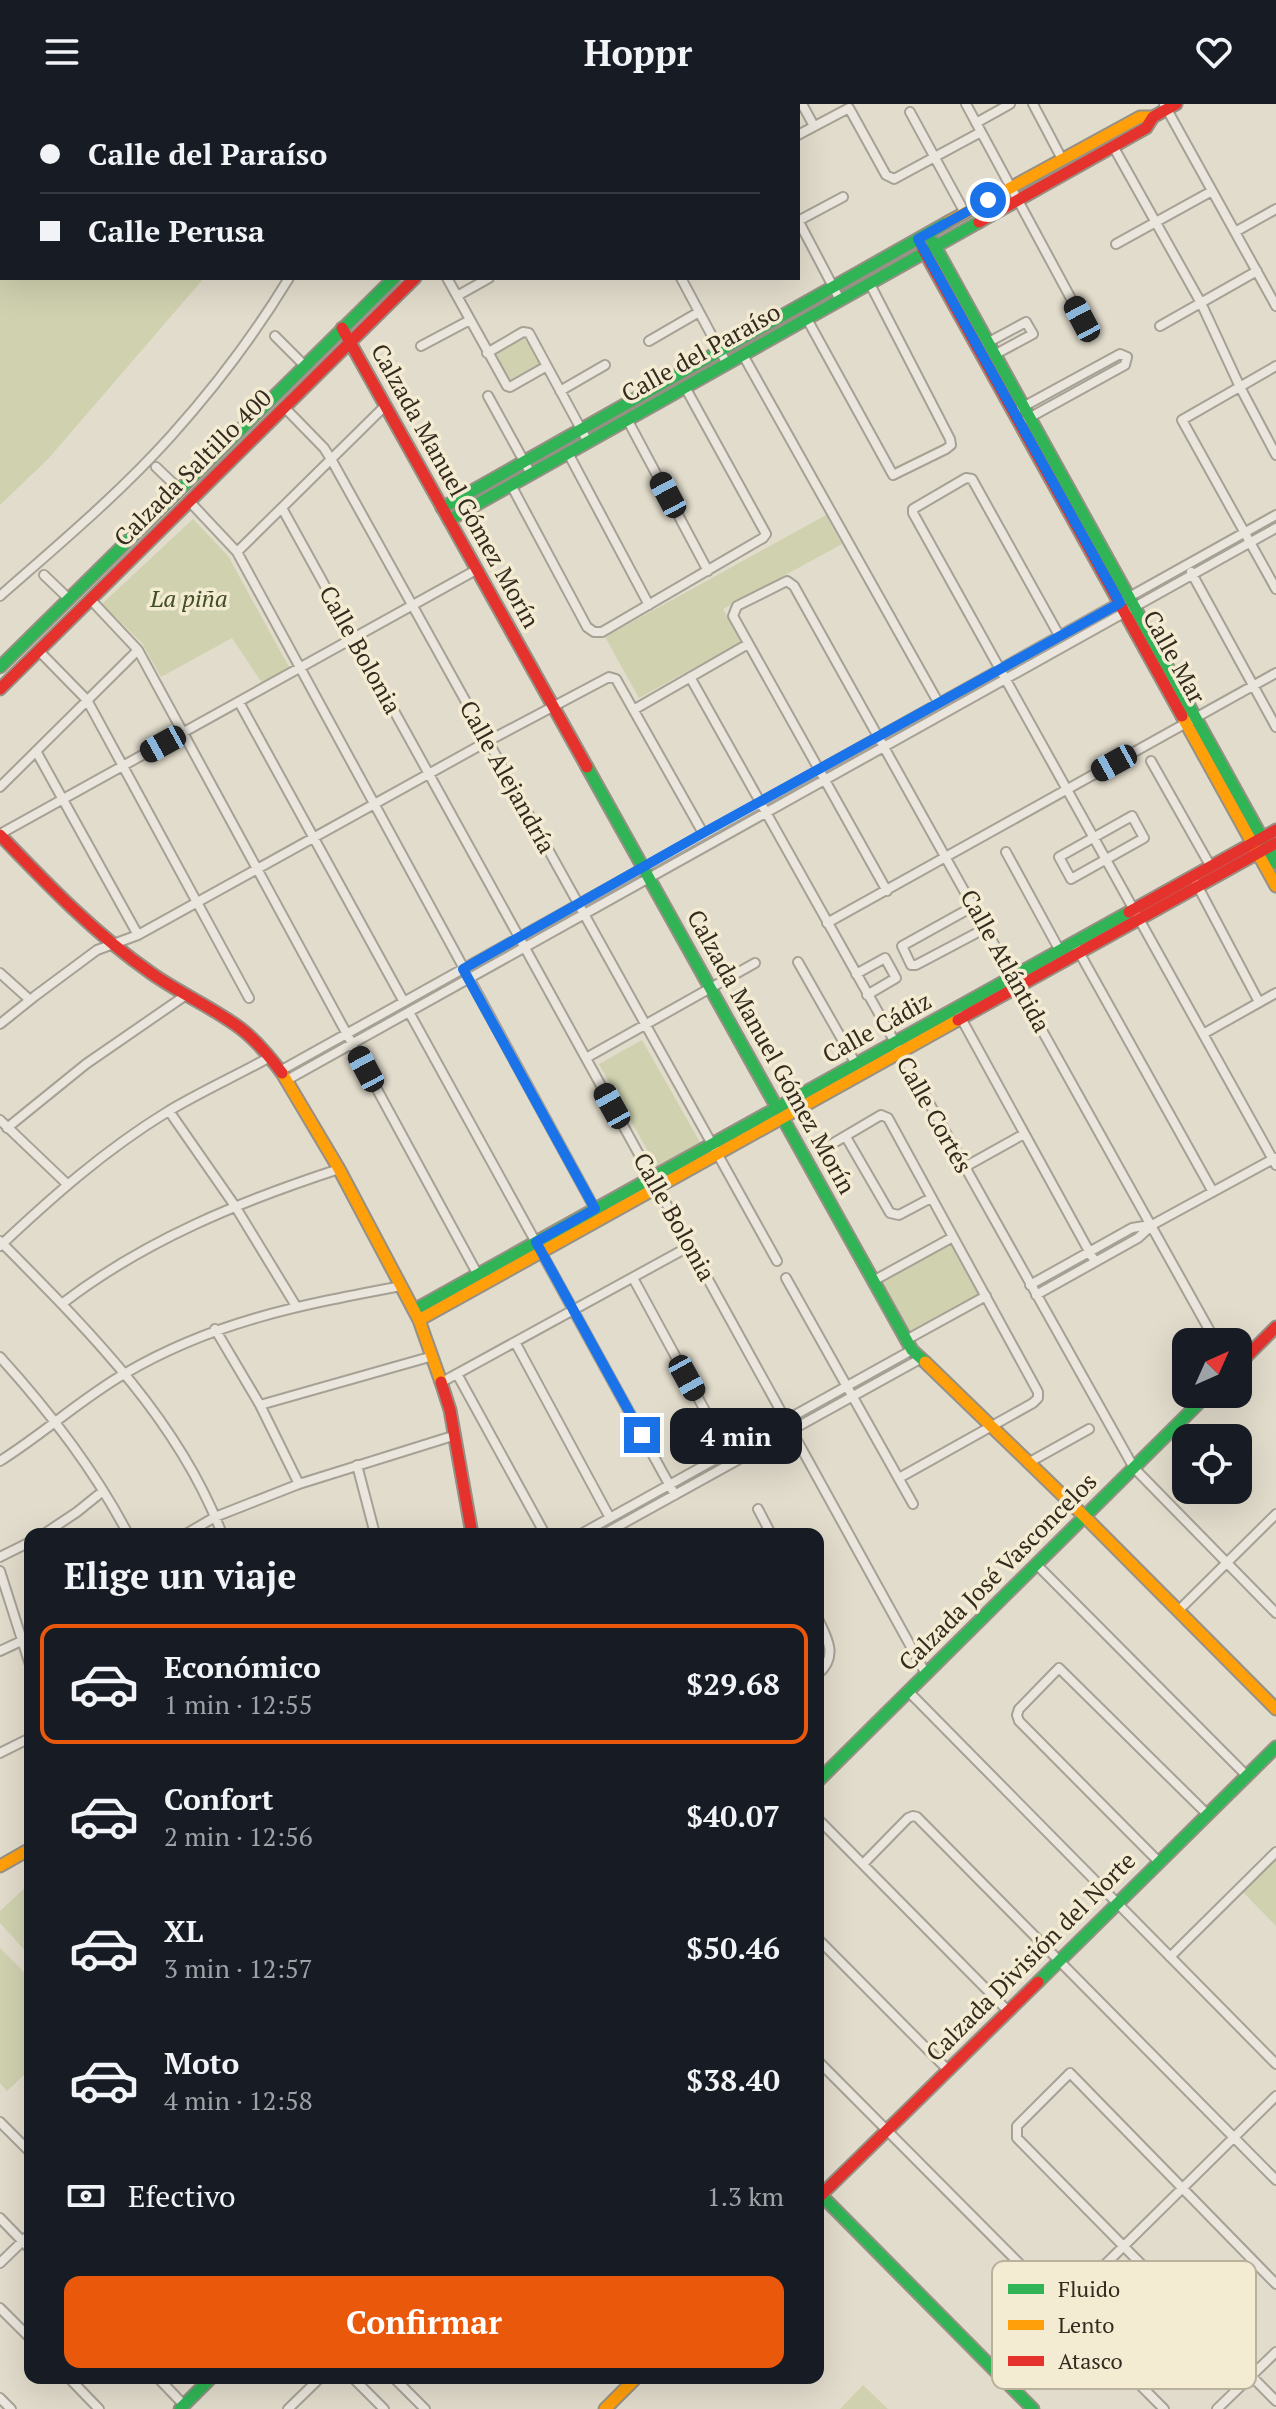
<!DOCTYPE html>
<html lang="es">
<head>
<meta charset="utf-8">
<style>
  :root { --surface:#171b24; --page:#20242c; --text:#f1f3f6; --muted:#9ea1a6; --line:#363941; --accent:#ea580c }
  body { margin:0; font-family:"PT Serif",serif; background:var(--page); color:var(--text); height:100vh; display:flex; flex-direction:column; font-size:30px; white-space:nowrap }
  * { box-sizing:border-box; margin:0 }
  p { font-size:26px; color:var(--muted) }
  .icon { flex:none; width:44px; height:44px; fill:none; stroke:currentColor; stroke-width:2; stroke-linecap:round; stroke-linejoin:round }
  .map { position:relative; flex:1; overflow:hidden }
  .sheet { position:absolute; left:24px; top:1424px; width:800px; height:856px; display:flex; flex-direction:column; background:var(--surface); border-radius:16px; box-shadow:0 8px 32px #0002 }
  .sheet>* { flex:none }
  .top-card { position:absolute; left:0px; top:0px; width:800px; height:176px; box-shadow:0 8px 32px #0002; display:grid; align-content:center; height:176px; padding:0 40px; background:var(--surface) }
  .needle { width:52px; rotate:45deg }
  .controls { position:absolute; left:1172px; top:1224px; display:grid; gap:16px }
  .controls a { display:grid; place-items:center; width:80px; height:80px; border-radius:16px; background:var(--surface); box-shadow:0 8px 32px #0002; font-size:40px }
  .end { position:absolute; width:36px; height:36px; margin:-18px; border:10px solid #1a73e8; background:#fff; box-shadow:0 0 0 4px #fff }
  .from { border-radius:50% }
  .bubble { position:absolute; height:56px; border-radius:16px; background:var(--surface); box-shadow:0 8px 32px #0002; font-size:26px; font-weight:600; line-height:56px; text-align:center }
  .car { position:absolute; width:24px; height:48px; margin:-24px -12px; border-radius:10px; box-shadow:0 0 6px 2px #0007; background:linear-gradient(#222 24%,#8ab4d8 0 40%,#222 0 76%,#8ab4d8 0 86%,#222 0) }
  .top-card b { display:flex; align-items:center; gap:28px; height:76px; font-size:30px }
  .top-card b+b { border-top:2px solid var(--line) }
  .top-card i { width:20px; height:20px; background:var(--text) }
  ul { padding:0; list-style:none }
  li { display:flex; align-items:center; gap:24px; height:120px; margin:0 16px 12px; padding:0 24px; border:4px solid transparent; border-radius:16px }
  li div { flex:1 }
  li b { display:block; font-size:30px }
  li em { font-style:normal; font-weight:600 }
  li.current { border-color:var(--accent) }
  li>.icon { width:72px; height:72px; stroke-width:1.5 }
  h2 { padding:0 40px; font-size:36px; line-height:96px }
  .pay { display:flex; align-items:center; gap:20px; height:88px; padding:0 40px; font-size:30px }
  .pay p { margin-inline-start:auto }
  .action { display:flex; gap:16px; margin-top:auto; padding:16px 40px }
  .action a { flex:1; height:92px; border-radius:16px; background:var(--accent); color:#fff; font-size:32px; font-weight:600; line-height:92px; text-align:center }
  header { display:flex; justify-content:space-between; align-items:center; height:104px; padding:0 40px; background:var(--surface); font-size:36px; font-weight:600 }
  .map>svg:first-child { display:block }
</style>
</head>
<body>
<header><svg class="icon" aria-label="menu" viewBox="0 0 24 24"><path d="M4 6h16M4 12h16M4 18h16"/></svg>Hoppr<svg class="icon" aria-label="heart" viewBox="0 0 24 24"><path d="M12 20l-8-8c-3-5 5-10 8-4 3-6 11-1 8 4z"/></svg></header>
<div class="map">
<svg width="1276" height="2305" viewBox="0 0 1276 2305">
  <rect width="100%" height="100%" fill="#e2dccc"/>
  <path fill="#cfd1af" d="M0,0H271V2H2V174H204L48,355L0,401Z
    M530,230L545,257L510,276L495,249Z
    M826,411L842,440L723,505L741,538L639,594L605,533Z
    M193,415L228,452L289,563L262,579L232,534L161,573L142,539L102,500Z
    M642,936L701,1040L658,1065L599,960Z
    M952,1136L983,1192L907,1233L876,1178Z
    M1276,1754V1822L1243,1788Z
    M30,1779V1852L0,1819V1807Z
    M0,1844L30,1874V1965L7,1987L0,1979Z
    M863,2281L888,2305H840Z"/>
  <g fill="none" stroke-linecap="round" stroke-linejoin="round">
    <defs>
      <path id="street" d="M736,0L737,2
        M802,0L814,22
        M966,0L1082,215
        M1033,0L1062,55
        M1164,0L1276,202
        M353,2L354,0
        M490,2L492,0
        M910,8L965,109
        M976,19L1010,0
        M798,31L849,4L886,71L894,75L981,28
        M1113,42L1201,199L1240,283L1276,351
        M798,116L840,196
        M798,117L843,93
        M1235,128L1276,105
        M1116,140L1212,87
        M447,174L507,282L510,283L547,262
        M681,174L727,260
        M457,192L489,174
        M807,215L893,371L946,345L951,341L950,335L870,180
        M1160,222L1257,167
        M275,232L304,261
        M649,237L699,208
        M987,239L1026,218L1033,230L994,251
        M421,242L470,216
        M487,249L523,228L529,229L588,338
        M743,251L938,598
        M1276,262L1182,316L1276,485
        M560,287L605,261
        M488,292L531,370
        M285,304L324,344L331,355L777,1157
        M1021,304L1120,250L1127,253L1125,261L1027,315
        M627,315L708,467
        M568,349L649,501
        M156,363L180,386
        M511,381L587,523L594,528H602L763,434L766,430L685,283
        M190,398L237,448L595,1105
        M282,404L926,1570
        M237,448L385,302
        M1191,468L1276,623
        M44,471L69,495
        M0,492C58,441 119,390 171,332C215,283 255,230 289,174
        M91,496L138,546L478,1171
        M1060,533L972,375L966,374L913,405V409L1276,1061
        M39,547L87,596L249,894
        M690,573L1134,1364L1276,1509
        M239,598L404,898
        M635,605L748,540
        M36,647L138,831
        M1151,657L1211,763
        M0,683L138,546
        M1132,712L1144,734L1071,775L1059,753Z
        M0,730L476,466
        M1006,748L1060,847
        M1196,779L1259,898
        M887,787L733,512L737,502L787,477L794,482L1216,1238
        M974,802L902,842L911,861H916L986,824
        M827,819L1276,569
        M1074,839L1213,1088
        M798,858L856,960
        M0,869L30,896
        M856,870L885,854L896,874L867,891
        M956,905L1095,1158
        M409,908L675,1391
        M0,920L35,892L97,846L138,831L488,637L609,573L616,575L703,729
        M1203,930L1276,889
        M586,954L755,859
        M280,967L1276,411
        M287,976L1276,424
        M169,1007L235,1102L296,1202
        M0,1016L67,1080
        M7,1024L86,960L186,891
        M846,1033L890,1109L899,1111L931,1094
        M820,1047L881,1011L888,1014L1038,1288V1294L1033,1299L899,1374
        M963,1064L1024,1030
        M0,1137C85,1223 178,1314 222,1430
        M0,1142C52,1093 105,1046 167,1008C200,988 236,972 270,953
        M633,1174L728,1349
        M786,1174L913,1400
        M873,1177L953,1133
        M1030,1181L1132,1124L1150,1121
        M1036,1191L1138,1134L1152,1121L1275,1054
        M63,1199C145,1136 241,1097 339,1065
        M215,1225L260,1301L299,1380
        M906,1236L986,1192
        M515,1238L610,1414
        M0,1253C49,1307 94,1365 128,1430
        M457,1270L545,1430
        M442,1278L690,1142
        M260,1301L433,1252
        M0,1357C43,1330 81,1295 124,1270C214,1217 301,1201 401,1182
        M1028,1359L1089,1325
        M357,1361L375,1430
        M758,1405L771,1430
        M44,1430L77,1408L103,1387
        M186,1430L215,1413L299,1380L456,1331
        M581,1430L912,1246
        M604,1430L920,1255
        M0,1453L30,1438
        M1037,1461L1247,1672
        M0,1467L30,1561
        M1178,1507L1276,1410
        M818,1515C828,1535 838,1553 818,1570
        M0,1547L30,1533
        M909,1588L1276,1960
        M0,1649L30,1634
        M818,1715L1008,1907
        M1159,1758L1019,1617L1017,1611L1019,1605L1059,1564L1208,1711
        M863,1760L908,1714L913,1712L917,1713L1276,2076
        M818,1835L948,1966
        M1170,1853L1276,1748
        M818,1957L1164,2305
        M0,2018L30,2048
        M0,2114L30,2145
        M0,2159L30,2130
        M1276,2180L1070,1969L1017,2022V2034L1276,2297
        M0,2204L30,2234
        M996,2268L1276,1992
        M69,2274L99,2305
        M158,2274L184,2301
        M353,2274L384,2305
        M394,2274L425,2305
        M0,2294L11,2305
        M288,2305L320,2274
        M1217,2305L1276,2248"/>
      <path id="fast" d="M568,2L570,0
        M932,137L1276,759
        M442,404L948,118
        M449,416L979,118
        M0,563L394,174
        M587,663L912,1246L925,1258
        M414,1206L1129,808
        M818,1677L1208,1290
        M1038,1878L1276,1643
        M818,2088L1033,2305
        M180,2305L211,2274"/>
      <path id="slow" d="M948,118L1140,13H1153
        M1182,612L1276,782
        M282,969L339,1065L419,1216L441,1278
        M419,1216L958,916
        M925,1258L1085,1413L1276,1605
        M0,1762L30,1745
        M605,2305L636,2274"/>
      <path id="jam" d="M589,2L591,0
        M979,118L1146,24L1153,13L1176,0
        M923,145L1182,612
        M342,224L587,663
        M0,585L415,174
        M0,731C47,780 95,830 151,869C179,889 212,903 240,924C256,936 270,953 282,969
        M1129,808L1276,726
        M958,916L1276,739
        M1238,1261L1276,1223
        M441,1278L450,1306L472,1430
        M818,2094L1038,1878"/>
    </defs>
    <use href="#street" stroke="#a7a195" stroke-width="12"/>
    <use href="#fast" stroke="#969085" stroke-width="15"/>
    <use href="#slow" stroke="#969085" stroke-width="15"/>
    <use href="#jam" stroke="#969085" stroke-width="15"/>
    <use href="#street" stroke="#eae6dd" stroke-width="8"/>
    <use href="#fast" stroke="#30b455" stroke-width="11"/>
    <use href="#slow" stroke="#ff9f0a" stroke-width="11"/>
    <use href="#jam" stroke="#e5322d" stroke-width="11"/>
  </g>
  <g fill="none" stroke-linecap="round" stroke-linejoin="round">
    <path stroke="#1a73e8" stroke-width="10" d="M642,1331L536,1138L595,1105L463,865L703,729L1120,499L918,135L988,96"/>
  </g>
  <g text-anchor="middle" stroke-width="7" stroke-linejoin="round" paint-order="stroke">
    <g font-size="24" fill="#342a1e" stroke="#f3ebd2">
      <text transform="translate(701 249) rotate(-29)" y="8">Calle del Paraíso</text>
      <text transform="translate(193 364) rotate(-45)" y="8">Calzada Saltillo 400</text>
      <text transform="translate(455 382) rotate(61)" y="8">Calzada Manuel Gómez Morín</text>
      <text transform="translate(360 546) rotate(61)" y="8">Calle Bolonia</text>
      <text transform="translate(1174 553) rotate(61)" y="8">Calle Mar</text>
      <text transform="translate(507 673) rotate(61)" y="8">Calle Alejandría</text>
      <text transform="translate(1005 857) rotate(61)" y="8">Calle Atlántida</text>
      <text transform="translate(877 924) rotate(-29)" y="8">Calle Cádiz</text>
      <text transform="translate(771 948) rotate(61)" y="8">Calzada Manuel Gómez Morín</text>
      <text transform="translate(934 1011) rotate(61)" y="8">Calle Cortés</text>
      <text transform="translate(674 1113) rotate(61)" y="8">Calle Bolonia</text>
      <text transform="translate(998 1468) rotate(-45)" y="8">Calzada José Vasconcelos</text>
      <text transform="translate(1031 1853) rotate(-45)" y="8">Calzada División del Norte</text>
    </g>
    <g font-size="24" font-style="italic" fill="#424f26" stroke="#f3ebd2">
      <text x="189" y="503">La piña</text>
    </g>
  </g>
  <rect x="992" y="2157" width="264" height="128" rx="12" fill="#f3ebd2" stroke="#bab19c" stroke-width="2"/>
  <rect x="1008" y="2180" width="36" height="10" fill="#30b455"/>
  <rect x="1008" y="2216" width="36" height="10" fill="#ff9f0a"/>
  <rect x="1008" y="2252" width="36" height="10" fill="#e5322d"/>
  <g font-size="22" fill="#342a1e">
    <text x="1058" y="2193">Fluido</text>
    <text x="1058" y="2229">Lento</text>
    <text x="1058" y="2265">Atasco</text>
  </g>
</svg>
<div class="controls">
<a><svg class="needle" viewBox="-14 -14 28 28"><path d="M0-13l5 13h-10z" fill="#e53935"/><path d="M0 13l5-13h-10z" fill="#9ea1a6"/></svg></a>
<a><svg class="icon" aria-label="locate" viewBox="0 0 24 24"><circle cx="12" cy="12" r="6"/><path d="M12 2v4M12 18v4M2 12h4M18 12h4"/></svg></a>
</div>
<i class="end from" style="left:988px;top:96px"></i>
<i class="end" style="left:642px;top:1331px"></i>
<div class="bubble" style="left:670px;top:1304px;width:132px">4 min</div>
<i class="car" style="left:1082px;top:215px;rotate:332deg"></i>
<i class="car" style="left:668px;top:391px;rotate:332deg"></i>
<i class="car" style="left:163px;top:640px;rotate:241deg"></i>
<i class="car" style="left:1114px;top:659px;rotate:241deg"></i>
<i class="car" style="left:366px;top:965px;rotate:332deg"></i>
<i class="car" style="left:612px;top:1002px;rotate:331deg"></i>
<i class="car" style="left:687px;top:1274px;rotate:151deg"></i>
<div class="top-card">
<b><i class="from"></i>Calle del Paraíso</b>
<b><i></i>Calle Perusa</b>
</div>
<section class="sheet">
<h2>Elige un viaje</h2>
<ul>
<li class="current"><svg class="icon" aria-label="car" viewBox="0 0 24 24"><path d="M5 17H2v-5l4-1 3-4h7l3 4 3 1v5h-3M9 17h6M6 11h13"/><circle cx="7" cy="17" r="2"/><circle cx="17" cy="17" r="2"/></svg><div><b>Económico</b><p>1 min · 12:55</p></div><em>$29.68</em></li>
<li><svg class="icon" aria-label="car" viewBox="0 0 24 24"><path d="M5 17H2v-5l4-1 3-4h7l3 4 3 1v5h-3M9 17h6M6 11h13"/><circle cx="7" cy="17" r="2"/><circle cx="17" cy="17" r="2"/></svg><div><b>Confort</b><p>2 min · 12:56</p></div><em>$40.07</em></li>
<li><svg class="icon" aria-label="car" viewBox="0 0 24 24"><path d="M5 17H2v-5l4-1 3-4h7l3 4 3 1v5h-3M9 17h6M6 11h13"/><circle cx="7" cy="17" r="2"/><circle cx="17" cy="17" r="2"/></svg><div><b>XL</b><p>3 min · 12:57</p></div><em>$50.46</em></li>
<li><svg class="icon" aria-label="car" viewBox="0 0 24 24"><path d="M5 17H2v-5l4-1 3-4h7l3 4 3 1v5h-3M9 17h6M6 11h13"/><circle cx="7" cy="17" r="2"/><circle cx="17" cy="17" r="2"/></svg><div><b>Moto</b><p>4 min · 12:58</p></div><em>$38.40</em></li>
</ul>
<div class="pay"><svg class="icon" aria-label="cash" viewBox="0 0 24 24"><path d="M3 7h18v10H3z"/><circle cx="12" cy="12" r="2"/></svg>Efectivo<p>1.3 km</p></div>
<div class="action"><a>Confirmar</a></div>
</section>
</div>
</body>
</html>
